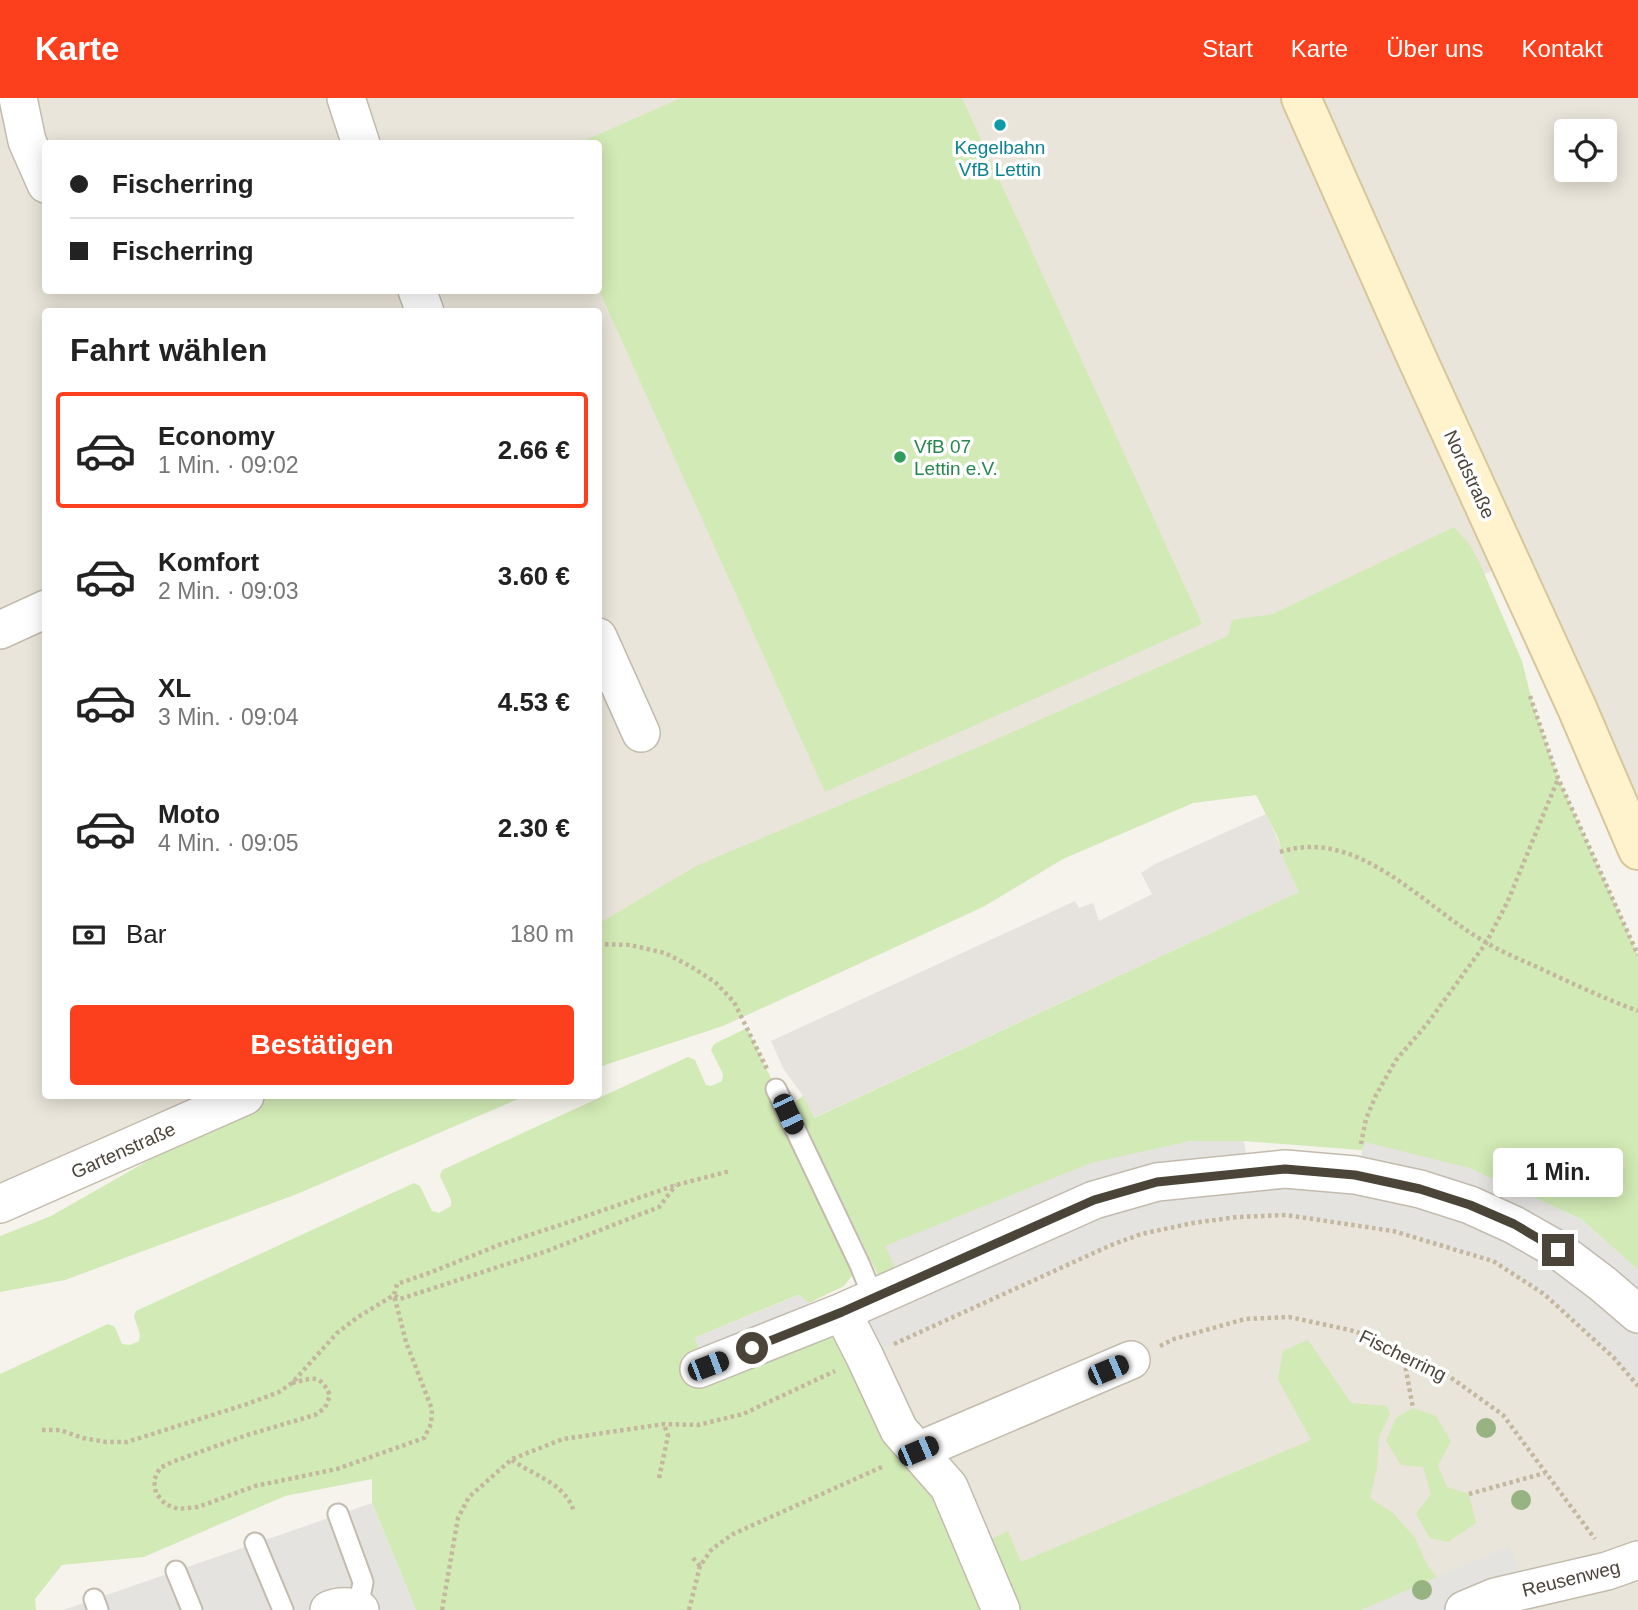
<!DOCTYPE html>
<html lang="de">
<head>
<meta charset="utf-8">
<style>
  :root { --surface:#fff; --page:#f2f2f2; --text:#222; --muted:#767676; --line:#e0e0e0; --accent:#fc3f1d }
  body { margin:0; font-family:Arial,sans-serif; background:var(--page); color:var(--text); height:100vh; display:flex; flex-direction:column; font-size:26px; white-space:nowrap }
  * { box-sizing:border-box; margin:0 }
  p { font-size:23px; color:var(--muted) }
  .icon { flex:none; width:38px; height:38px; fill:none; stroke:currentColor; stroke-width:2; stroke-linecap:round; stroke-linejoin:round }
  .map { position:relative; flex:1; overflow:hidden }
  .details { position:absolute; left:42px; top:210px; width:560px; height:791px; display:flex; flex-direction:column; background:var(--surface); border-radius:7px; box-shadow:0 4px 18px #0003 }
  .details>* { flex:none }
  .hud { position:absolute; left:42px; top:42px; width:560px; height:154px; border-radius:7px; box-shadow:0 4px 18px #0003; display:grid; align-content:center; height:154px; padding:0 28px; background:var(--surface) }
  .tools { position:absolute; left:1554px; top:21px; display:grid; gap:14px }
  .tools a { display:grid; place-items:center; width:63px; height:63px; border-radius:7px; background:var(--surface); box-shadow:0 4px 18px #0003; font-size:35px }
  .end { position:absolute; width:32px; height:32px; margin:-16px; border:9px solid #4b4439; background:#fff; box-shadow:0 0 0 4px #fff }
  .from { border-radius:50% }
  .bubble { position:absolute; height:49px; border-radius:7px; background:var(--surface); box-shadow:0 4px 18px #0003; font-size:23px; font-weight:800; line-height:49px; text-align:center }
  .car { position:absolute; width:21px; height:42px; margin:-21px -10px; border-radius:9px; box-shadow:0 0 5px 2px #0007; background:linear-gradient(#222 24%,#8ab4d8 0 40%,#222 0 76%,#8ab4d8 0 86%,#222 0) }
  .hud b { display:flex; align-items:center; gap:24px; height:66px; font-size:26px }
  .hud b+b { border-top:2px solid var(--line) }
  .hud i { width:18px; height:18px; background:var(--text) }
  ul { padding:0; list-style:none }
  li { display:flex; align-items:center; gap:21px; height:116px; margin:0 14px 10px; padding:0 14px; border:4px solid transparent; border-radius:7px }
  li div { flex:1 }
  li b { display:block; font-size:26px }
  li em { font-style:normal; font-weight:800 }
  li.active { border-color:var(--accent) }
  li>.icon { width:63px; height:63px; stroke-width:1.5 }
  h2 { padding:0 28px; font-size:32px; line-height:84px }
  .pay { display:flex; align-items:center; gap:18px; height:77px; padding:0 28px; font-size:26px }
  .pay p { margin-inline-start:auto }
  .button { display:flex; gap:14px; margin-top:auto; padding:14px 28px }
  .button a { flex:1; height:80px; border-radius:7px; background:var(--accent); color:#fff; font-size:28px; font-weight:800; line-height:80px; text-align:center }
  header { display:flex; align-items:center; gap:42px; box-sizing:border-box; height:98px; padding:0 35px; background:var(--accent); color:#fff }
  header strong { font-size:33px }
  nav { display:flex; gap:38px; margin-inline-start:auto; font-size:24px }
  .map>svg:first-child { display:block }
</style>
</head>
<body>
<header>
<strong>Karte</strong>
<nav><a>Start</a><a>Karte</a><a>Über uns</a><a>Kontakt</a></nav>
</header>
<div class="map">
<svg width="1638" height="1512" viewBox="0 0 1638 1512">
  <rect width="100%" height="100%" fill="#f6f3ec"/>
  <path fill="#eae5da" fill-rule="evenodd" d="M0,0H1638V723L1523,459L1438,497L599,845L598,214H46V998H230L0,1093ZM1566,33H1605V72H1566ZM46,46H598V192H46Z
    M1285,1071L1638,1216V1512H1001L865,1259L873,1199Z"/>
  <path fill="#e6e2dd" d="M1266,716L1284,756L1286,767L1299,794L813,1020L803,998L783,970L771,943L1075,803L1079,810L1093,805L1099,823L1152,796L1141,775L1155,766Z"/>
  <path fill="#d2eab5" d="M681,0H962L1202,526L825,694L599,192L598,46L579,45Z
    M1454,429L1470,447L1481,468L1522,563L1533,607L1558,680L1638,857V1172L1581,1121L1469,1070L1360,1052L1244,1043H1190L886,1148L898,1176L880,1181L794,1004L803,998L814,1020L1299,794L1286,767L1278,740L1256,697L1193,705L1063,761L983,809L723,928L599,969L598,826L698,767L981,648L1228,538L1232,522L1273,516Z
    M747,930L860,1167L844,1188L809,1205L798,1197L694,1240L842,1214L1001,1512H416L372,1405V1381L285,1398L144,1459L62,1467L35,1501L36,1512H0V1276L108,1226L115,1229L122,1246L130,1247L139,1243L140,1236L134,1219L136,1213L414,1085L420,1088L432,1113L439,1115L451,1108V1102L440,1078L442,1072L688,959L695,962L706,987L711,988L722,983L723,976L711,952L714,946Z
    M265,998H525L297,1096L65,1182L0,1194V1138L51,1118L244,1008Z
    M1308,1242L1351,1305L1387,1308L1390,1316L1379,1339L1377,1370L1370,1400L1393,1415L1415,1440L1428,1468L1437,1479L1362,1512H1010L985,1444L1008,1433L1021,1464L1311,1342L1278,1281L1283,1253Z
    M1413,1310L1436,1318L1451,1343L1438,1367L1447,1389L1469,1396L1476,1425L1448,1444L1430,1440L1416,1416L1431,1396L1423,1369L1401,1367L1386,1343L1396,1320Z"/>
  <path fill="#e5e3e0" d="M1190,1043H1244L1249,1074L1355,1077L1365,1044L1469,1070L1581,1121L1638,1172V1288L1614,1260L1544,1196L1493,1163L1393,1133L1286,1117L1237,1119L1193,1125L1141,1136L1109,1148L865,1259L842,1214L898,1176L885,1148L1091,1065Z
    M799,1197L809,1205L817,1224L708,1268L694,1240Z
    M372,1405L416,1512H63Z
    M1509,1448L1526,1492L1491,1512H1362Z"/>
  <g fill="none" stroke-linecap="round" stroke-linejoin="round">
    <defs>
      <path id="lane" d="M776,991L860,1167L873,1199
        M338,1416L363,1484L358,1511
        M255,1445L283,1512
        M176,1473L192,1512
        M94,1501L98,1512"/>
      <path id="street" d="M18,0L27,43L46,86
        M346,0L361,46
        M417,192L425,214
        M0,532L46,511
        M598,539L641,635
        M0,1106L245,998
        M842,1214L865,1259L899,1332L949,1389L1001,1512
        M699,1271L842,1214L1094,1102L1157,1084L1285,1071L1355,1077L1420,1091L1470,1107L1514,1127L1558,1152L1603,1186L1638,1216
        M918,1353L1131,1262
        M329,1512C339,1508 350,1508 360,1512
        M1464,1512L1495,1499L1607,1473L1638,1462"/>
      <path id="secondary" d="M1301,0L1415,256L1577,610L1638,752"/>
    </defs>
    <use href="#lane" stroke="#c2bbae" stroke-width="23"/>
    <use href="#street" stroke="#c2bbae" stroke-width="40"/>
    <use href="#secondary" stroke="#d6c79b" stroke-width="42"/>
    <path stroke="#c4b79f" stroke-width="4.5" stroke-dasharray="3.5 3.5" stroke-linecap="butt" d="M1530,598L1558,680L1638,857
      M1280,754C1359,728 1424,810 1487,845C1502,854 1519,861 1535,868C1569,884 1603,900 1638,913
      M598,846L630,847L665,855L690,868L715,884L734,904L767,971
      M1361,1046L1366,1021L1376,997L1396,962L1427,926L1486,845L1507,805L1558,681
      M894,1246L1109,1148L1141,1136L1193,1125L1237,1119L1286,1117L1393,1133L1493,1163L1544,1196L1614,1260L1638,1288
      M1160,1248L1174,1241L1245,1221L1289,1219L1350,1232L1376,1240L1450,1279L1503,1317L1595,1441
      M1403,1256L1413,1310
      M292,1285C314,1280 319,1275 330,1297L325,1310L315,1317L247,1337L172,1364L160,1370L154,1382L156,1395L165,1406L178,1411L198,1409L255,1388L337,1371L424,1340L431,1326L432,1311L406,1244L394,1197L400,1201L547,1153L659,1109L676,1087
      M42,1332H60L83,1340L106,1344H127L247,1306L279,1294L292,1285L337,1235L358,1219L394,1197L397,1186L429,1175L499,1147L569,1124L676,1087L730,1073
      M512,1362C534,1378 566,1385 574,1414
      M659,1380L668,1338L664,1326
      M1469,1396L1545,1375
      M693,1460L700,1468L712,1451L733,1436L884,1368
      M442,1512L458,1420L469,1399L512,1361L563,1341L664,1326L698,1327L743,1316L835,1273
      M689,1512L700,1468"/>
    <use href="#lane" stroke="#fff" stroke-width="19"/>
    <use href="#street" stroke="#fff" stroke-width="37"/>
    <use href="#secondary" stroke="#fff3cd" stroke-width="38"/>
  </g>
  <g fill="#97b381">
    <circle cx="1486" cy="1330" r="10"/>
    <circle cx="1521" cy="1402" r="10"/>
    <circle cx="1422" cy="1492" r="10"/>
  </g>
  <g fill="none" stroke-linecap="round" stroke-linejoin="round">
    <path stroke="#4b4439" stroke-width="9" d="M752,1250L842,1214L1094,1102L1157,1084L1285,1071L1355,1077L1420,1091L1470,1107L1514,1126L1558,1152"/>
  </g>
  <circle fill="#0f9aa8" stroke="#fff" stroke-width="2.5" cx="1000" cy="27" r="7"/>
  <circle fill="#2e9e5b" stroke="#fff" stroke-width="2.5" cx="900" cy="359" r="7"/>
  <g text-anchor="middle" stroke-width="7" stroke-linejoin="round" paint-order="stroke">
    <g font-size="19" fill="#0d838f" stroke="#fff">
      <text x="1000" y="56">Kegelbahn<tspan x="1000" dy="22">VfB Lettin</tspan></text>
    </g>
    <g font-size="19" fill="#27864d" stroke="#fff" text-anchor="start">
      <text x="914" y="355">VfB 07<tspan x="914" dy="22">Lettin e.V.</tspan></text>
    </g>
    <g font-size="19" fill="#4b4439" stroke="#fff">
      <text transform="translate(1470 376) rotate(65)" y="7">Nordstraße</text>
      <text transform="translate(123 1052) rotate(-24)" y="7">Gartenstraße</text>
      <text transform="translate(1403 1257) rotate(26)" y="7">Fischerring</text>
      <text transform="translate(1571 1480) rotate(-14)" y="7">Reusenweg</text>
    </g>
  </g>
</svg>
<div class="tools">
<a><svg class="icon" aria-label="locate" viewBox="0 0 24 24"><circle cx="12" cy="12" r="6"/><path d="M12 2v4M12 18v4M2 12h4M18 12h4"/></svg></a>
</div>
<i class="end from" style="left:752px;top:1250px"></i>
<i class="end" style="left:1558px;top:1152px"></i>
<div class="bubble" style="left:1493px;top:1050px;width:130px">1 Min.</div>
<i class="car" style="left:788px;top:1016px;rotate:155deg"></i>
<i class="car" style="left:708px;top:1268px;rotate:69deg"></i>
<i class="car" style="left:1108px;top:1272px;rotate:67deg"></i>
<i class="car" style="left:918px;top:1353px;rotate:67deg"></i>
<div class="hud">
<b><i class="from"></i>Fischerring</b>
<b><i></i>Fischerring</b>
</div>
<section class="details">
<h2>Fahrt wählen</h2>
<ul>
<li class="active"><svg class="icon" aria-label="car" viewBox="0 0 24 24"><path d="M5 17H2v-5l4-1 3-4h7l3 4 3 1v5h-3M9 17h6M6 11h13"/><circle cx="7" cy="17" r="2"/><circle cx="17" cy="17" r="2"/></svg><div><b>Economy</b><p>1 Min. · 09:02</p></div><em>2.66 €</em></li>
<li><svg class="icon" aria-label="car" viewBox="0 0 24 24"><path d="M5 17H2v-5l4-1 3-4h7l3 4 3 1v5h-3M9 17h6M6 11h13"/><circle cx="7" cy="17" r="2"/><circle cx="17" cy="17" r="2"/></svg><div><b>Komfort</b><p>2 Min. · 09:03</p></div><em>3.60 €</em></li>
<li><svg class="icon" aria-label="car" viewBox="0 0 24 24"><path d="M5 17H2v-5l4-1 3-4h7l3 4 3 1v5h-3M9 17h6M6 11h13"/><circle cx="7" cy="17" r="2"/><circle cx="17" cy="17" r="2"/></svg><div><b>XL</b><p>3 Min. · 09:04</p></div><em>4.53 €</em></li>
<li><svg class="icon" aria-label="car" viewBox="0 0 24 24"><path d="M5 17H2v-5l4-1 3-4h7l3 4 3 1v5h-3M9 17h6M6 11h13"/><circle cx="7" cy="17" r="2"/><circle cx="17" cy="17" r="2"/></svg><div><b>Moto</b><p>4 Min. · 09:05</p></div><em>2.30 €</em></li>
</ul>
<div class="pay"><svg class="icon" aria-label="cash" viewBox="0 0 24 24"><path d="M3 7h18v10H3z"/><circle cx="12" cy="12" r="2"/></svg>Bar<p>180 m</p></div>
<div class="button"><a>Bestätigen</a></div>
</section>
</div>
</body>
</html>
